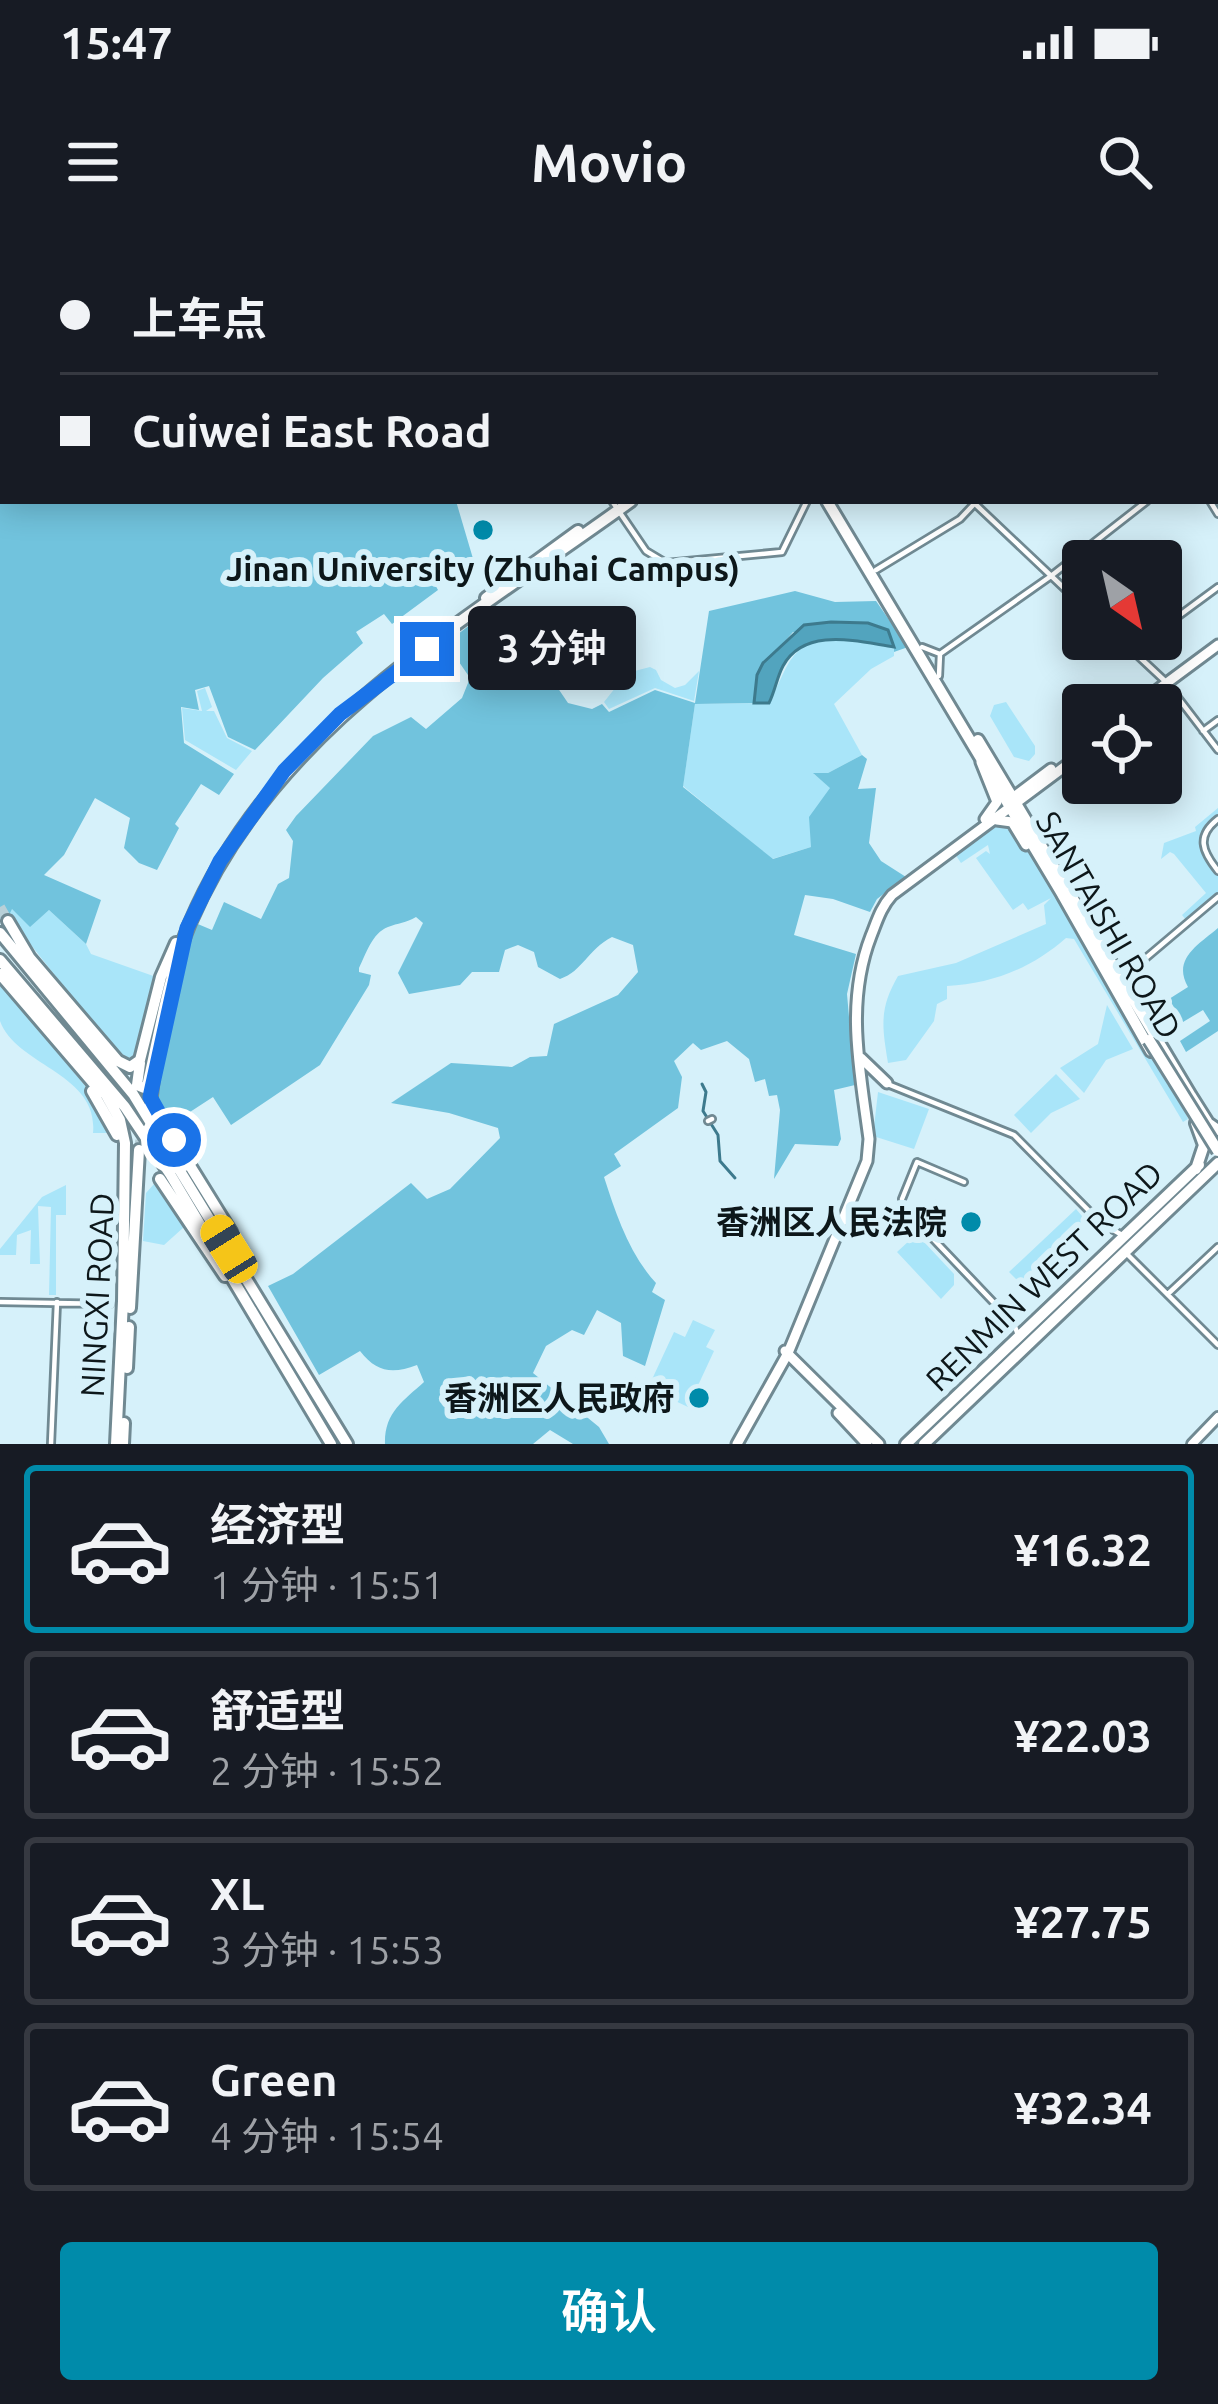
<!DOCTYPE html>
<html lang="zh">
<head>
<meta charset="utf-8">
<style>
  :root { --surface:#171b24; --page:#242831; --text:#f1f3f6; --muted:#9ea1a6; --line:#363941; --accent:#008baa }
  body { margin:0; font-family:Ubuntu,"Noto Sans SC",sans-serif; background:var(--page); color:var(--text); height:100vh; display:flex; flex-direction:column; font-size:45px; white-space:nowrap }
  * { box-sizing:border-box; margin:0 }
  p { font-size:39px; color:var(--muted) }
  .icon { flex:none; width:66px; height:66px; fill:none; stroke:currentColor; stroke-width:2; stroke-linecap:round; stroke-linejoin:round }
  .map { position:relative; height:1204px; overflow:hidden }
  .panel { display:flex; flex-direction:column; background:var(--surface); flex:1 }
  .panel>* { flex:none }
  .top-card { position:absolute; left:0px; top:0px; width:1218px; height:264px; box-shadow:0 6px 30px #0003; display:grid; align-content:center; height:264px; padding:0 60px; background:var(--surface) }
  .needle { width:78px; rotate:146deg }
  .fabs { position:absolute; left:1062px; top:300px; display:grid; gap:24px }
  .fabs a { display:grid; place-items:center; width:120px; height:120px; border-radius:12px; background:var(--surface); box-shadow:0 6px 30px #0003; font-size:60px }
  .end { position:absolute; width:54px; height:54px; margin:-27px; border:15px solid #1a73e8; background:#fff; box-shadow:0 0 0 6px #fff }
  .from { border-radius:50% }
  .bubble { position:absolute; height:84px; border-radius:12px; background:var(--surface); box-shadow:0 6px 30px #0003; font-size:39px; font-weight:600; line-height:84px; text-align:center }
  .car { position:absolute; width:36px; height:72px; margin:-36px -18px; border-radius:15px; box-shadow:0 0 9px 3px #0007; background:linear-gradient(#f5c518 24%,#345 0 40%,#f5c518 0 76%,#345 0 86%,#f5c518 0) }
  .top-card b { display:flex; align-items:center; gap:42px; height:114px; font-size:45px }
  .top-card b+b { border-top:3px solid var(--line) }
  .top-card i { width:30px; height:30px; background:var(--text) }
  ul { padding:21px 0 0; list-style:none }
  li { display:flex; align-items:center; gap:36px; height:168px; margin:0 24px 18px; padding:0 36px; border:6px solid var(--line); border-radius:12px }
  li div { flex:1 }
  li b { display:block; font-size:45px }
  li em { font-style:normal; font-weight:600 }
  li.current { border-color:var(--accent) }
  li>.icon { width:108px; height:108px; stroke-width:1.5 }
  .action { display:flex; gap:24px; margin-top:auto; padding:24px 60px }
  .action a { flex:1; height:138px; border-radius:12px; background:var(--accent); color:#fff; font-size:48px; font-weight:600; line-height:138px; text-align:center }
  .status { display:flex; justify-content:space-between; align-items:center; height:84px; padding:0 60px; background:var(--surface); direction:ltr }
  .status svg { height:33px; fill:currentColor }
  header { display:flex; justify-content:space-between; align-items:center; height:156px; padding:0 60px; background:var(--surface); font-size:54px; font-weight:600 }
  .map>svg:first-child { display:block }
</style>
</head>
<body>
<div class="status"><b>15:47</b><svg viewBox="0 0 49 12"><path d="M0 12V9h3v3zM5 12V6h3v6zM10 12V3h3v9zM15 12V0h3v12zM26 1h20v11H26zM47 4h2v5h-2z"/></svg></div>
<header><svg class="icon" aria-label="menu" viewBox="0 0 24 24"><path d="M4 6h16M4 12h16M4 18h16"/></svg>Movio<svg class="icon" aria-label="search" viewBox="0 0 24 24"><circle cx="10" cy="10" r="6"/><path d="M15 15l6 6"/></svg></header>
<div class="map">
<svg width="1218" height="1204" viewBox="0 0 1218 1204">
  <rect width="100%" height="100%" fill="#d6f1fa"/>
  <path fill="#a9e5f9" d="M838,399L894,407V416L871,429L834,464L862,515L828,533L814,534L831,548L811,607L772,619L683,546L695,464L769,463C789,427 788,400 838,399Z
    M650,427L656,430L661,440L675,448L685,445L699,431L694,461L655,448L609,469L604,462L627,433Z
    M205,448L212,467L206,471H214L227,498L252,511L236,530L185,500L182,468L202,471L197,451Z
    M1006,462L1035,506V514L1029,521L1014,517L990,476L994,465Z
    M1218,568V575C1182,604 1210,610 1218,635C1218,641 1218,648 1218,655L1187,681L1182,675L1206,653L1174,614L1170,612L1161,619L1164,603L1196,591L1195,587Z
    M992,582L1013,583L1180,859L1188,879L1183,882L1074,699L1066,698C1032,728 992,744 947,746V759L937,764L934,781L906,820L888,823C882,786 879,769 898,736L956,723L1046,684L1044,665L1051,658L1028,670L1023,663L1013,670L976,618L986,611L990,614L988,605L961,623L953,611Z
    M11,668L30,686L49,670L86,704L91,714L159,738L136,822L124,823L9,677Z
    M0,742L90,852L114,893H93C99,833 16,826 0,781C0,771 0,753 0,742Z
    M1107,765L1133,809L1106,820L1084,853L1060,828L1098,804Z
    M1056,834L1080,859L1051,873L1031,893L1014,875Z
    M878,852L929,869L914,909L873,896Z
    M154,944L184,987L164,1005L143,1001L146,953Z
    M66,945V975H56V1055H49L51,967L38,966L40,1024H30L31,990L17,995L16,1015H0V1009L42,957Z
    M1076,969L1087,982L1071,993L1021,1044L1009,1032Z
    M910,1000L924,1002L954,1034V1045L941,1059L897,1012Z
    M693,1080L715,1090L706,1107L714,1111L688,1167L648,1148L674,1092L685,1097Z"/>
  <path fill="#71c3dd" d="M0,0L123,3H3V261H456L474,322L456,335L444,333L433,341L438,350L392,384L384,374L356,392L363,403L323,438L255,510L228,497L209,446L195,450L199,470L181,467L184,503L234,534L219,555L201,544L175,584L179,588L157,630L139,623L124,608L130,578L95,558L64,615L44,635L101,660L86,704L49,670L30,687L12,669L6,681L0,678Z
    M795,351L835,362L876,361L908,407L894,412V407L793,392C768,422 758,422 754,463L695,464L683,547L773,619L811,607L809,577L830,548L813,533H828L862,515L867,519L858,549L876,548L869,603L881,621L906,637L877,659L870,672L833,659L805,655L794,695L856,714L847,754L855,845L834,850L841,899L838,906L795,904L774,939L780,870L777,855L769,856L765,839L755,842L749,819L727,801L701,810L693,803L674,821L682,837L678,868L614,914L621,926L604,937C616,974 629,1014 656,1043L652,1052L665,1060L645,1126L623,1116L621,1083L597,1070L584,1095L572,1090L546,1106L533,1133L599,1187L609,1204H573L550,1190L533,1204H385C384,1173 403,1161 424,1142L417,1125C393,1134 377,1133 360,1111L319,1135L268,1046L293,1034L411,943L427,959L450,949L500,898L498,888L449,873L391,863L451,823L512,827L530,817L547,816L554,784L618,755L638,732L633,705L612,697C587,710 583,731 560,739L538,727L534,712L518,705L505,710L499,732H472L460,745L409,754L398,733L423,683L416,677C406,683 398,683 388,687C372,693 366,714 359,728V732L371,735L369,745L320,825L231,885L213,857L173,883L156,858V846L189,690L193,682L212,690L224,662L261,679L278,644L289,638L293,601L286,590L296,576L373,496L411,477L426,489L462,458L470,438L446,403L482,376L510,416L534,413L568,463L592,469L602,464L609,472L655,450L695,463L709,371Z
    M1218,688V791L1186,812L1180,801L1210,781L1203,770L1183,782L1169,759L1188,747C1172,719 1198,705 1218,688Z"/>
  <path fill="#52a4be" stroke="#3d7a8d" stroke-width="3" d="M831,382L868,383L888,390L894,407C859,402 805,386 783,426C777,437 775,451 769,463H754L757,435L763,423L804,385Z"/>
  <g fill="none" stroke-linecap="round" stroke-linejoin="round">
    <path stroke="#3d7a8d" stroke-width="3" d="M702,844L706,852L703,871L718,895L720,921L735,938"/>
    <path stroke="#b8d0d8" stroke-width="10" stroke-dasharray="10 5" stroke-linecap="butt" d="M0,667L8,681
      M139,910L147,848"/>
    <defs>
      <path id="minor" d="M848,0L849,3
        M979,0L981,3
        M601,3L612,0
        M924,3L931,0
        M1215,206L1218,204
        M612,261L646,311L666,323L782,312L807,261
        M972,261L1083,366
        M1210,261L1218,274
        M876,330L960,279L977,261
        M1161,389L1218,347
        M1120,399L1166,442L1218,510
        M922,407L940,414L1051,336L1147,261
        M1133,410L1147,399
        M939,436L940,414
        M1203,491L1218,480
        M1218,579C1196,596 1202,611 1218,631
        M1121,739L1218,657
        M890,845L1014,895L1101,983L1122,995
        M708,881L712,879
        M902,959L917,922L964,942
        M919,984L1014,1084L1018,1095
        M1128,1015L1218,1105
        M1170,1052L1218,1007
        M0,1062L110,1064
        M51,1204L57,1062"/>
      <path id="tertiary" d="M1192,1204L1218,1177"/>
      <path id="secondary" d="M1118,0L1119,3
        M1215,146L1218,150
        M1215,159L1218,163
        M1137,465L1218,405
        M981,522L997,562L985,579
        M1007,562L1051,529
        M997,580L1012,582L1026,605
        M861,818L887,843
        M785,1111L879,1204
        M838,1173L867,1204
        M737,1204L788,1113L867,921L869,899C860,830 845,763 871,696C877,681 881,667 892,655L1083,513"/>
      <path id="primary" d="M720,0L721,3
        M729,0L730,3
        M1215,13L1218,12
        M827,261L1062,654L1151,811
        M486,358L578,291
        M978,500L1191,856L1208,883L1218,890
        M8,681L31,720
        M0,693L133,854L347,1204
        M29,717L118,821L130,827L140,820L161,737L176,703
        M0,720L125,867L170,934L331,1204
        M0,734L101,852
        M140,823L137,845L144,848L152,843
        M153,838L150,864L159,883
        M148,842C160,789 169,733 190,683C273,487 466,381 631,261
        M101,846L120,880L125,903L123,1063
        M92,851L117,895
        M161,879L231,992L237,1014
        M1196,929L1204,905L1196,883
        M160,939L225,1036
        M130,1068L139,910
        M127,1128L129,1087
        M116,1204L123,1061
        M123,1204L124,1183
        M906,1204L1199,925
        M924,1204L1218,923"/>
    </defs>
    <use href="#minor" stroke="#708992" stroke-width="10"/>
    <use href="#tertiary" stroke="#708992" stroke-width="14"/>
    <use href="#secondary" stroke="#708992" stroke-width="15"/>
    <use href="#primary" stroke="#708992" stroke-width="16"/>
    <use href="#minor" stroke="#fff" stroke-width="4.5"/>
    <use href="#tertiary" stroke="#fff" stroke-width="8"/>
    <use href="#secondary" stroke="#fff" stroke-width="9"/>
    <use href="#primary" stroke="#fff" stroke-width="10"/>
    <defs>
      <path id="primary-bridge" d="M1149,800L1218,911"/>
    </defs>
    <use href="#primary-bridge" stroke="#708992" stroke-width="16" stroke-linecap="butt"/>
    <use href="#primary-bridge" stroke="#fff" stroke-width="10"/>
  </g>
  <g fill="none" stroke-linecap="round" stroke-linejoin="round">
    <path stroke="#1a73e8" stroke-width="15" d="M174,900L150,857L187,688L220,621L284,531L340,474L427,409"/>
  </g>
  <g fill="#008baa" stroke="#d6f1fa" stroke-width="4.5">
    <circle cx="483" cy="290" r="12"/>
    <circle cx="971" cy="982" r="12"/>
    <circle cx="699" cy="1158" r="12"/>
  </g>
  <g text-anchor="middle" stroke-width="12" stroke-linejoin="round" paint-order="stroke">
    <g font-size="33" font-weight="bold" fill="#0d171a" stroke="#d6f1fa" text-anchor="end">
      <text x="483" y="341" text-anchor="middle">Jinan University (Zhuhai Campus)</text>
      <text x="947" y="994">香洲区人民法院</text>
      <text x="675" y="1170">香洲区人民政府</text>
    </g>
    <g font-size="33" fill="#0d171a" stroke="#d6f1fa">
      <text transform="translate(1109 685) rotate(60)" y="12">SANTAISHI ROAD</text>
      <text transform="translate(1044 1036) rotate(-44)" y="12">RENMIN WEST ROAD</text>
      <text transform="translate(97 1055) rotate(-87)" y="12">NINGXI ROAD</text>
    </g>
  </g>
</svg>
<div class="fabs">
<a><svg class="needle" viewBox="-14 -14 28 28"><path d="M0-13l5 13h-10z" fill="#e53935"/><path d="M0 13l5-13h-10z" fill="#9ea1a6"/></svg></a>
<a><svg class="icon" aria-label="locate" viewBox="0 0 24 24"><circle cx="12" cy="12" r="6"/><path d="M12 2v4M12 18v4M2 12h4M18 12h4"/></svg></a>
</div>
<i class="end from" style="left:174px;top:900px"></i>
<i class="end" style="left:427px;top:409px"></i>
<div class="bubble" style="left:468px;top:366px;width:168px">3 分钟</div>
<i class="car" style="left:229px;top:1009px;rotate:328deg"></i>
<div class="top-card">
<b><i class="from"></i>上车点</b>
<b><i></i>Cuiwei East Road</b>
</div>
</div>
<section class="panel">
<ul>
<li class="current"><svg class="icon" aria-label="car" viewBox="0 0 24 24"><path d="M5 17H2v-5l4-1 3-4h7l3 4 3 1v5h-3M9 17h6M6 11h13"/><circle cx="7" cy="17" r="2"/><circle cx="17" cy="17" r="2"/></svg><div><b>经济型</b><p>1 分钟 · 15:51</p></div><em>¥16.32</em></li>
<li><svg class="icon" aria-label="car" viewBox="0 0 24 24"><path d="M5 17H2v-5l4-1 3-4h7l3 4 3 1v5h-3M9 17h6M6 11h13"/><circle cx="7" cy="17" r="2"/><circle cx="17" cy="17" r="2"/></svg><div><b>舒适型</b><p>2 分钟 · 15:52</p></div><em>¥22.03</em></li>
<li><svg class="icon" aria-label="car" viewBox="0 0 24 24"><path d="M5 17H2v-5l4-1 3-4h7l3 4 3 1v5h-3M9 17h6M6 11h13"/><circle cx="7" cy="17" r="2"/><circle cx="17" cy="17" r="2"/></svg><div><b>XL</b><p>3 分钟 · 15:53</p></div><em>¥27.75</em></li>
<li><svg class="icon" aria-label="car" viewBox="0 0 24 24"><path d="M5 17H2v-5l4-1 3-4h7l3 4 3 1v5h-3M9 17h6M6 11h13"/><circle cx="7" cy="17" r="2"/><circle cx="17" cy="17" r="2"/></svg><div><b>Green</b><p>4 分钟 · 15:54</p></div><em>¥32.34</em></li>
</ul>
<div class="action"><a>确认</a></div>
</section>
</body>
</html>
